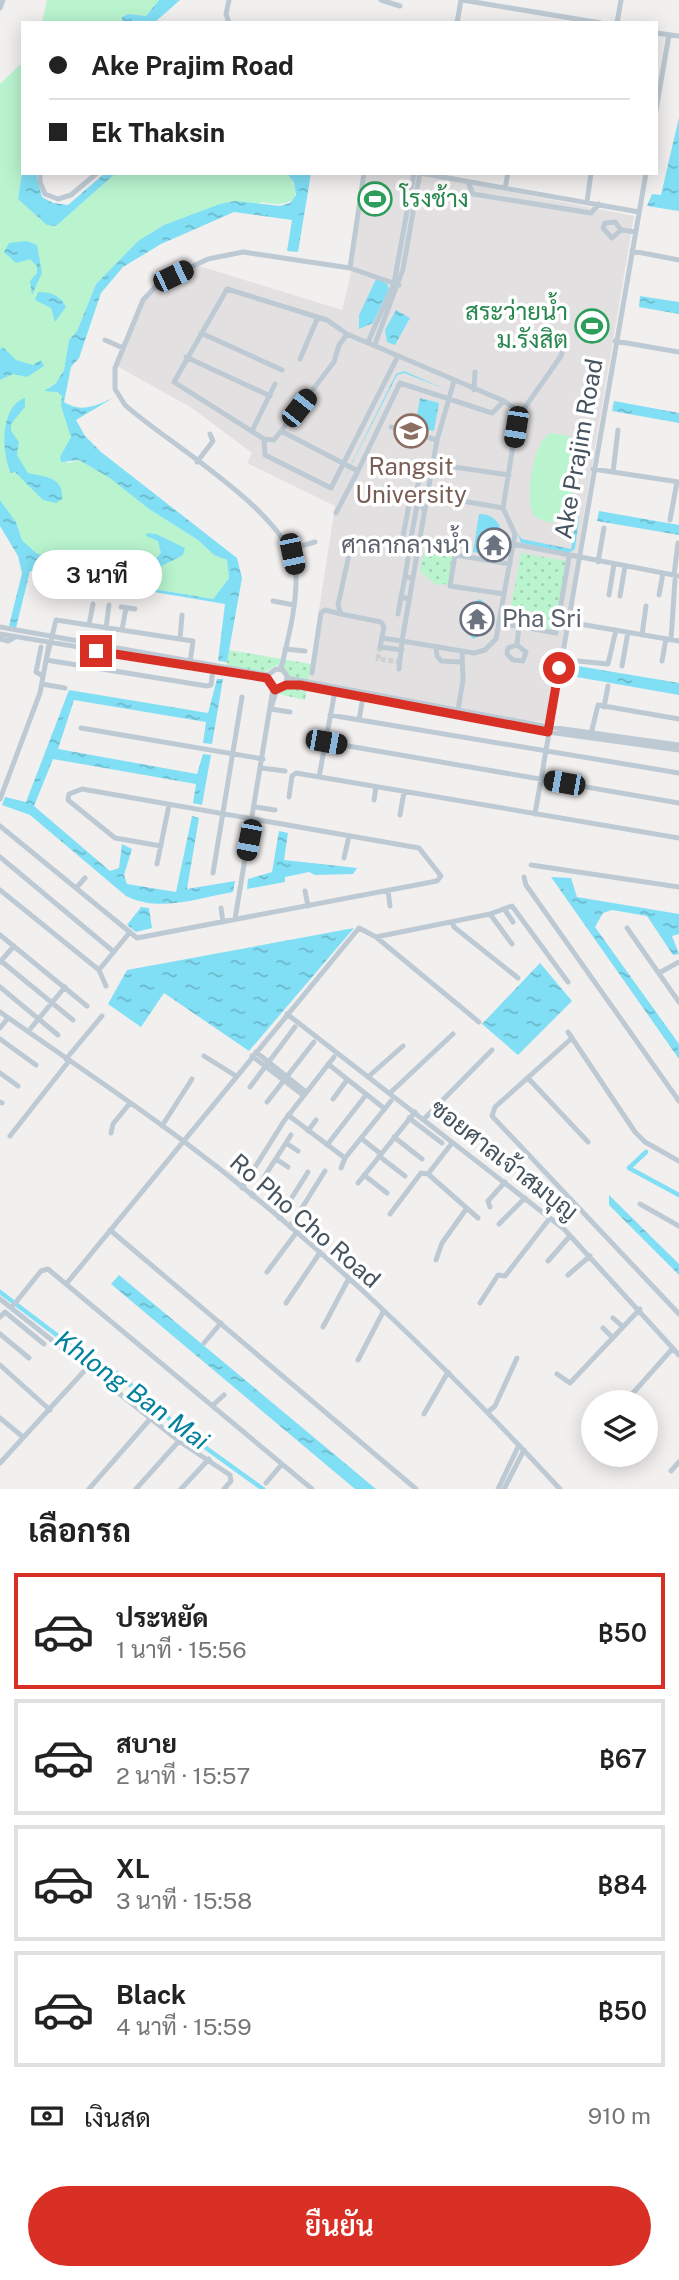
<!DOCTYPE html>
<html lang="th">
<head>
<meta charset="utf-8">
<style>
  :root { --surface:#fff; --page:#f6f6f6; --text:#222; --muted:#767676; --line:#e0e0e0; --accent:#d93025 }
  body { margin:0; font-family:"Public Sans",Sarabun,sans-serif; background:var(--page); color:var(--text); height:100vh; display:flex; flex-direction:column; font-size:26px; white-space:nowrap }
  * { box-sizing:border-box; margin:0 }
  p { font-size:23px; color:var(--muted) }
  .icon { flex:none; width:38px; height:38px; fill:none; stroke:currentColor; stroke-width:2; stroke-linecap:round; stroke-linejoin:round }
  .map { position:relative; height:1489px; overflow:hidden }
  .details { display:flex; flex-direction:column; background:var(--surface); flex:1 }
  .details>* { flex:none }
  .guide { position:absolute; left:21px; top:21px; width:637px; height:154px; border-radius:0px; box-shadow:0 4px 18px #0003; display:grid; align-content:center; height:154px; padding:0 28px; background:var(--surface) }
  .fabs { position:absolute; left:581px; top:1390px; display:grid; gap:14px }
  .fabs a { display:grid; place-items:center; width:77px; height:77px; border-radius:50%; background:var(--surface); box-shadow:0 4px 18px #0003; font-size:35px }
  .end { position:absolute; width:32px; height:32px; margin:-16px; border:9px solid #d93025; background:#fff; box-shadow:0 0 0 4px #fff }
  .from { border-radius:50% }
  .bubble { position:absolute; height:49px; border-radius:24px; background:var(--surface); box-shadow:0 4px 18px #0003; font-size:23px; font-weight:600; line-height:49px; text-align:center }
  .car { position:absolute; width:21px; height:42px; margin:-21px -10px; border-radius:9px; box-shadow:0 0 5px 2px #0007; background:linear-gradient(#222 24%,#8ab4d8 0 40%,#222 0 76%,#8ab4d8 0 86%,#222 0) }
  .guide b { display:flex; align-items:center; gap:24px; height:66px; font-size:26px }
  .guide b+b { border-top:2px solid var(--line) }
  .guide i { width:18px; height:18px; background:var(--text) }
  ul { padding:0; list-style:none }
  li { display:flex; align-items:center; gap:21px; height:116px; margin:0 14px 10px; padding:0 14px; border:4px solid var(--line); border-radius:0px }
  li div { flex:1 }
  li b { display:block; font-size:26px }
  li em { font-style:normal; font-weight:600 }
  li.current { border-color:var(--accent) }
  li>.icon { width:63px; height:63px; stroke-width:1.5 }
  h2 { padding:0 28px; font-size:32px; line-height:84px }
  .pay { display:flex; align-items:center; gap:18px; height:77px; padding:0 28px; font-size:26px }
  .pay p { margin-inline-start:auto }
  .cta { display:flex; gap:14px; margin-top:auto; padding:14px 28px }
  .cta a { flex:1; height:80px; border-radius:42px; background:var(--accent); color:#fff; font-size:28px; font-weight:600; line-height:80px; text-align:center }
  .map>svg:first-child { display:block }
</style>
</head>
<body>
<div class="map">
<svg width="679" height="1489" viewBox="0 0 679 1489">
  <defs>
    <pattern id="park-dots" width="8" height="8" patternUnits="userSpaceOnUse" patternTransform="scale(1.75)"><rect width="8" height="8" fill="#b9f4cf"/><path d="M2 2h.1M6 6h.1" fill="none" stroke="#a0d3b4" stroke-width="1.8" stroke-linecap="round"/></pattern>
    <pattern id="water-ripples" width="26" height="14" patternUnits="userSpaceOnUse" patternTransform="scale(1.75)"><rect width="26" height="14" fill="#81dff5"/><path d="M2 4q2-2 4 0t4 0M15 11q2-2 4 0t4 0" fill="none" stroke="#6bb7ca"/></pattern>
  </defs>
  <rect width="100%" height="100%" fill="#f2efef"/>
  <path fill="#e3e0e1" d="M363,173H414L634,216L549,722L481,717L335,690L308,681L335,506L247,463L252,453L192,408L115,365L148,292L193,264L342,310L351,274L349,262Z"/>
  <path fill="#b9f4cf" d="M47,0H159L146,16L128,14L122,17V23H42Z
    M23,62V165L18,199L57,225L116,173H287C307,201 288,208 262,202L138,241L96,284L77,331L69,340L64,370L56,383L48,387L63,396L70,432L71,438L60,457L68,463L79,460L111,478L149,509L198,540L214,555L227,560L229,578L213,599L142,587L75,560L56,559L36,553L22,540L16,522L0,500V84Z
    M550,433L570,436C586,452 574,517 550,523L535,517C523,502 533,442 550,433Z"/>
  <path fill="url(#park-dots)" d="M424,551L454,556L449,584L436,585L420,571Z
    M521,553L566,561L554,630L508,622Z
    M229,650L311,664L305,700L274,693L288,677L277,665L264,673L226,667Z"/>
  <path fill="url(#water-ripples)" d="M159,0H180L154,23H122V17L128,14L146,16Z
    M679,117V211L647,206L652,194L661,195Z
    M23,165V173H36L42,197L53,203L68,205L105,173H116L56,226L47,225L18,199Z
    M287,173H311L298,252L287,251L292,220L234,212L161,244L123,267L101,293L79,358L71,367L64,402C80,413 96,406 113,398L76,420L85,436L101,452L237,558L242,578L227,662L218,661L225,604L30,571L16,628L9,626L22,573L18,556L0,526V500L16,522L22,540L36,553L56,559L75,560L142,587L213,599L229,578L227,560L214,555L198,540L149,509L110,478L79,460L61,462L60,457L71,437L61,406L62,396L57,392L44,391L56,383L64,370L69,340L77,331L96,284L138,241L164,225L220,204L235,201L280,206L290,203L296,195L294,183Z
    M26,241L37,245L42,273L32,295L30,281L37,273V266L30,259L16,263L4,252L9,243Z
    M376,279L387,283L389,289L373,323L359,329V315Z
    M38,292C51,292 60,295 66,307L55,322L51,308L35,300Z
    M640,296L679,302V314L639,307Z
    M396,310L410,318L395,345L387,342L385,330Z
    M599,312L607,322L586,341L577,331Z
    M3,347L16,360L33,365L41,360L44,366L27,377L13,374L0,380V349Z
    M404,371L445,389L404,373L397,375L335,497L396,374Z
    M25,398V407L11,424V431L19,442L17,455L28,473C44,477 64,476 62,499L56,503L43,500L15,472L11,473C1,453 0,406 25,398Z
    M420,398L439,403L434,431L415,428Z
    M614,401L679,413V423L612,411Z
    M599,511L679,525V535L597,521Z
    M479,514C503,513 505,540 504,557L473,552Z
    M577,514L579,518L575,549L569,553L521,543L518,534L522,539L571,549Z
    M147,533L156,534L185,548L183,555L156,569L136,565L150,566L161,553L158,541L146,536Z
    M480,599C494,609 489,633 473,639L467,630V618L474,625L483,622L480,613L467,616L472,603Z
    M572,665L679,683V695L571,676Z
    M217,679H223L212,744L203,743L206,722L74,700L58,749L197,774L203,754L211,755L202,805L193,803L196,784L53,759L34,806L110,871L119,868L122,844L132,849L124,875L127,884L176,892L192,816L199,818L187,889L235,881L233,892C197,898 160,913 126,896L30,815L2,805L5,797L26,802L69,690L208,713Z
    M279,831L288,833L284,860L357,868L353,874L315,875L309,872L285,877V882L247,889L248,879L272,872Z
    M551,877L571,878L577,897L679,914V934L672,936L679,954L673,955L647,916L612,910L603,913L595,927L679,1044V1059Z
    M141,907L149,908L152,928L136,932L127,925Z
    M354,928L249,1051L164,993L141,1027L108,1004L127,970Z
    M540,963L572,1001L518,1055L482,1024Z
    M609,1195L679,1264V1275L609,1205Z
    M119,1275L376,1489H355L111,1284Z"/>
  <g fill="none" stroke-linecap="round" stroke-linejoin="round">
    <path stroke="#81dff5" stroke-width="4.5" d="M646,1152L629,1168L679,1195
      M0,1292L83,1355L118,1374L188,1435L263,1489"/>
    <path stroke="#cfd0d2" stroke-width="5" stroke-dasharray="5 2.5" stroke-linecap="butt" d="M380,647L378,659L400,662"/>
    <path stroke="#becad3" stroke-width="5" d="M381,0L400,6
      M462,0L601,23
      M0,8L3,0
      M229,23L226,14L229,0
      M457,23L461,0
      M617,23L621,0
      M656,33L679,36
      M656,110L669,35
      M40,173V182L45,194L58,199L71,195L97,173
      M420,173L639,212
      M468,182L473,194L591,213L599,204
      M505,188L508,173
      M587,202L591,173
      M621,230L612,238L603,228L605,223L615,222L621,230L636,232
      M632,251L679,260
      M350,268L364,173
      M201,333L282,370
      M347,334L339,345L334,362L274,440L264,439L174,382L227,289L327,320L347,334L504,401L521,413
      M105,340L123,348
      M615,341L679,352
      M368,342L394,283L414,173
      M375,344L403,269L420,173
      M186,357L270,396
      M300,359L318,317
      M454,381L437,440L402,641L474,653L485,650L496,639L504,594L515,534L503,508L516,427L521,413L561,356L565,343
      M474,390L475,372
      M391,427L437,440
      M252,431L275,384
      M281,431L358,471L336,513
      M264,439L265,455L331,488L398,356
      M197,462L213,441L210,434
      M593,469L679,482
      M358,471L400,383L492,413L504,401
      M613,472L618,430
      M427,495L503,508
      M424,510L415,495L423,467L447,466L509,475
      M670,520L677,482
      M402,541L409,505L413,502L417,506L410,543
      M513,544L679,576
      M291,549L315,542
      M409,552L405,577L412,578
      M598,562L604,528
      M674,575L678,543
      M504,594L450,586L455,555L510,564
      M609,595L614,564
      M659,595L663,573
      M620,596L625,566
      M401,597L405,577
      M273,601L294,605
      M121,607L135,609
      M398,614L401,597L409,599
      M568,622L679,641
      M499,623L556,633
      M89,625L93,604
      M0,627L268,675
      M106,628L109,605
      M122,630L126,608
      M556,633L569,557
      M0,634L267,678
      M642,635L646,606
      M382,638L402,641L399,669
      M0,639L8,641L15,637
      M180,639L182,615
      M671,640L675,580
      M517,645L508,648L507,654L513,660L523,661L526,652L517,645L519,626
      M41,647L36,672L43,676
      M436,647L437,656L441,661L461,662
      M285,649L305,651
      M402,650L380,647L384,627L381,622L341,614L338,605L352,541L399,546L402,541L418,544
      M47,657L56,620L193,641L190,663
      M46,660L207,686L211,685L213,670
      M578,661L608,664L616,630
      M662,661L666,639
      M622,666L628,632
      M281,669C288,639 297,606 296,574C295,516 168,444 125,405L115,389V368L143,300L160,282L208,259L243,252L350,268L399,285
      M312,673L321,613L325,610L341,614
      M287,678L549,727L679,745
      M42,684L65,688
      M286,685L287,676L283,670L276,669L268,675V684L275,690L286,685L300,686L548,732L679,750
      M604,707L608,686
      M271,708L277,689
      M271,709L290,712
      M458,710L463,680L462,651
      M330,715L679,773
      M359,720L363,697
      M81,728L263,759
      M591,734L598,705L679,719
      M325,742L679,803
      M261,768L285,771
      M319,777L335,691
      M289,797L292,776L296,773L679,838
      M0,799L40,693L49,644
      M374,800L376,787
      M255,807L275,810
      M535,814L646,173
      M400,815L404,792
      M0,826L137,938L437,881L441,876L419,848L82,789L69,794L68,800L115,838L161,846
      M0,857L114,952
      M344,858L349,836
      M157,864L169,805
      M531,865L679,887
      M213,873L242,697
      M524,877L526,885L679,1101
      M76,888L85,878
      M0,890L99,970L106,986
      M305,891L308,906
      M388,891L390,906
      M221,908L223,922
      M505,910L513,922
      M490,914L512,944
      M235,919L273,689
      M452,922L454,927L518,978
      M627,928L679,1002
      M0,935L87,1006
      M376,937L490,914L512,906L568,982
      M1,961L73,1020
      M0,962L14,946
      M99,970L130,932
      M659,973L679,962
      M0,987L58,1035
      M0,1012C61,1055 123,1096 182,1140C320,1243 444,1364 560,1489
      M287,1014L564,1229L679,1355
      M0,1028L8,1018
      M31,1028L65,987
      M568,1032L635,1132L645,1142L679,1161
      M572,1038L495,1107L492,1116L679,1314
      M0,1039L36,1065
      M256,1052L306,1092
      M204,1056L236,1076
      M252,1056L303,1095
      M66,1059L102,1016
      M328,1064L385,1109
      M0,1073L18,1086
      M368,1077L403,1046
      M528,1078L588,1142
      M250,1087L295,1027
      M390,1093L453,1034
      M333,1099L347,1080
      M0,1102L2,1103
      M267,1102L314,1042
      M288,1115L345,1158
      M409,1118L442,1143
      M424,1119L492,1050
      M162,1126L192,1079
      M308,1131L316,1120
      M111,1133L113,1124L130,1103
      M10,1136L69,1061
      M394,1137L422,1159
      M362,1139L381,1154
      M286,1143L298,1151
      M327,1145L366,1095
      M379,1156L405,1176
      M276,1159L288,1167
      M341,1168L345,1158L391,1101
      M428,1174L478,1218
      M364,1175L387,1193
      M265,1177L278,1185
      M358,1183L415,1112
      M242,1188L284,1121L334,1057
      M252,1196L291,1135
      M640,1204L679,1226
      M490,1207L488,1201L505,1182
      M390,1214L421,1173L428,1174L452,1143
      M279,1218L308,1172
      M499,1224L525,1198
      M290,1227L325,1171
      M110,1230L416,1489
      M436,1260L442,1243L467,1208
      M548,1261L570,1236
      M267,1272L296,1233
      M568,1275L590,1256
      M67,1283L359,928L376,937L479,1022
      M0,1299L179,1441L230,1475L231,1481L224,1489
      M286,1303L319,1254
      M480,1303L498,1275L505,1276L550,1218
      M12,1307L41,1271L48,1269L312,1489
      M0,1317L5,1312L44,1344
      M613,1318L623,1327
      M323,1327L348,1280
      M603,1328L613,1338
      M0,1334L29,1358
      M204,1343L221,1323
      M358,1360L383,1312
      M0,1365L50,1410
      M557,1374L570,1383L640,1309
      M625,1402L673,1348
      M213,1405L224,1395
      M488,1412L495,1406L517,1358
      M424,1414L448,1372
      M0,1418L23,1437
      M0,1463L86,1369
      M671,1471L679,1462
      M266,1483L282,1464
      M89,1489L151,1418
      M136,1489L179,1441
      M181,1489L209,1459
      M498,1489L519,1445
      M504,1489L524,1450"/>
  </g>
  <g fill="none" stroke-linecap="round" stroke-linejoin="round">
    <path stroke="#d93025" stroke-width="9" d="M96,651L267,678L275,690L286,685H300L548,732L559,668"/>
  </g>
  <defs>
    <symbol id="stadium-ring" viewBox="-11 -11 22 22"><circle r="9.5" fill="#fff" stroke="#2e9e5b" stroke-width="1.5"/><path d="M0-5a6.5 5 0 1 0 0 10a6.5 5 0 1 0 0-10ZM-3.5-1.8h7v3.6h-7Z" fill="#2e9e5b"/></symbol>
    <symbol id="university-ring" viewBox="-11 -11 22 22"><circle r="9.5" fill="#fff" stroke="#8d6e63" stroke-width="1.5"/><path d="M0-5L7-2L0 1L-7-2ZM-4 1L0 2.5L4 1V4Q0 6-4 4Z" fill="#8d6e63"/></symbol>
    <symbol id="temple-ring" viewBox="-11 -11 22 22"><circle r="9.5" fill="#fff" stroke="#6b7280" stroke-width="1.5"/><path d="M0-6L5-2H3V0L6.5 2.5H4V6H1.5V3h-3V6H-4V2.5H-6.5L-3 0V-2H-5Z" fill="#6b7280"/></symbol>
  </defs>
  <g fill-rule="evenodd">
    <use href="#stadium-ring" x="356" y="180" width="38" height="38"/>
    <use href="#stadium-ring" x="573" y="307" width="38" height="38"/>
    <use href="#university-ring" x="392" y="412" width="38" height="38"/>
    <use href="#temple-ring" x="475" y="526" width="38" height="38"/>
    <use href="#temple-ring" x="458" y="600" width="38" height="38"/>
  </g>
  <g text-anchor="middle" stroke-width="7" stroke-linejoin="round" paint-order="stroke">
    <g font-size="24" fill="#27864d" stroke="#fff" text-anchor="start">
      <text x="400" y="207">โรงช้าง</text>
      <text x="568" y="320" text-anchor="end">สระว่ายน้ำ<tspan x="568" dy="28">ม.รังสิต</tspan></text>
    </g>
    <g font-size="24" fill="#45535f" stroke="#fff">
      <text transform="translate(579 449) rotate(-80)" y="8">Ake Prajim Road</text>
      <text transform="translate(504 1160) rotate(38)" y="8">ซอยศาลเจ้าสมบุญ</text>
      <text transform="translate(305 1221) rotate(41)" y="8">Ro Pho Cho Road</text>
    </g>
    <g font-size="24" fill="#785e54" stroke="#fff">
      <text x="411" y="475">Rangsit<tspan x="411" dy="28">University</tspan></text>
    </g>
    <g font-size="24" fill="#5b616d" stroke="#fff" text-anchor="end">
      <text x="470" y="553">ศาลากลางน้ำ</text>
      <text x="502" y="627" text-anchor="start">Pha Sri</text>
    </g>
    <g font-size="26" font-style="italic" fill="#03809d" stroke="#fff">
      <text transform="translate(132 1390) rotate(36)" y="9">Khlong Ban Mai</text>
    </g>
  </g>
</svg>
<div class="fabs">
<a><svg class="icon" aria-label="layers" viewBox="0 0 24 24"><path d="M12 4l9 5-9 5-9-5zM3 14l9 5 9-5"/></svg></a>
</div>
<i class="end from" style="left:559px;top:668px"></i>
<i class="end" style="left:96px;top:651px"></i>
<div class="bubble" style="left:32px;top:550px;width:130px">3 นาที</div>
<i class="car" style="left:173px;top:276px;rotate:64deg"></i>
<i class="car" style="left:299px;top:408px;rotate:38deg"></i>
<i class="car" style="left:516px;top:427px;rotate:189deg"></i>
<i class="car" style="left:292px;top:554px;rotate:168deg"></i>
<i class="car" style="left:326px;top:742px;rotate:100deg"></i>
<i class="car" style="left:564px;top:783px;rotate:280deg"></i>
<i class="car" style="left:249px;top:840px;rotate:191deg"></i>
<div class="guide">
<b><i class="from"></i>Ake Prajim Road</b>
<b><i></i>Ek Thaksin</b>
</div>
</div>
<section class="details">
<h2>เลือกรถ</h2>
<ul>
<li class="current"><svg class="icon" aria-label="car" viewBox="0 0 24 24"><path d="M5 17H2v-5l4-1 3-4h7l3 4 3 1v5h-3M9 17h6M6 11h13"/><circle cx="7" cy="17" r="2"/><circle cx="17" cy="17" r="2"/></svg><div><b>ประหยัด</b><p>1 นาที · 15:56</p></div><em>฿50</em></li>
<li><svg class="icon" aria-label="car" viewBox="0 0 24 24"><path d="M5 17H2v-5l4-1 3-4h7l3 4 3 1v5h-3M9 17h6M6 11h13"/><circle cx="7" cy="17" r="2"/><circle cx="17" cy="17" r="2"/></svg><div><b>สบาย</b><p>2 นาที · 15:57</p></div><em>฿67</em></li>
<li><svg class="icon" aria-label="car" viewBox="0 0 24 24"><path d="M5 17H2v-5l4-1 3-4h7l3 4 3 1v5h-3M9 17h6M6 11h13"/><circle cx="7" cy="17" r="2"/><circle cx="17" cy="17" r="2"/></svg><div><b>XL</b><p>3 นาที · 15:58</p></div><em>฿84</em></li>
<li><svg class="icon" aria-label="car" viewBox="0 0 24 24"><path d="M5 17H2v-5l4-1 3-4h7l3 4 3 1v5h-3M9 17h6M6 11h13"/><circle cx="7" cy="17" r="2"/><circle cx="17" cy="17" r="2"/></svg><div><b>Black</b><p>4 นาที · 15:59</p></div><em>฿50</em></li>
</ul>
<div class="pay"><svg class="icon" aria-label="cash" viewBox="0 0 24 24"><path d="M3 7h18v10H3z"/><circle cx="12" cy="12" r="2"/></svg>เงินสด<p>910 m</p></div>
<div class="cta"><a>ยืนยัน</a></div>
</section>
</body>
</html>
